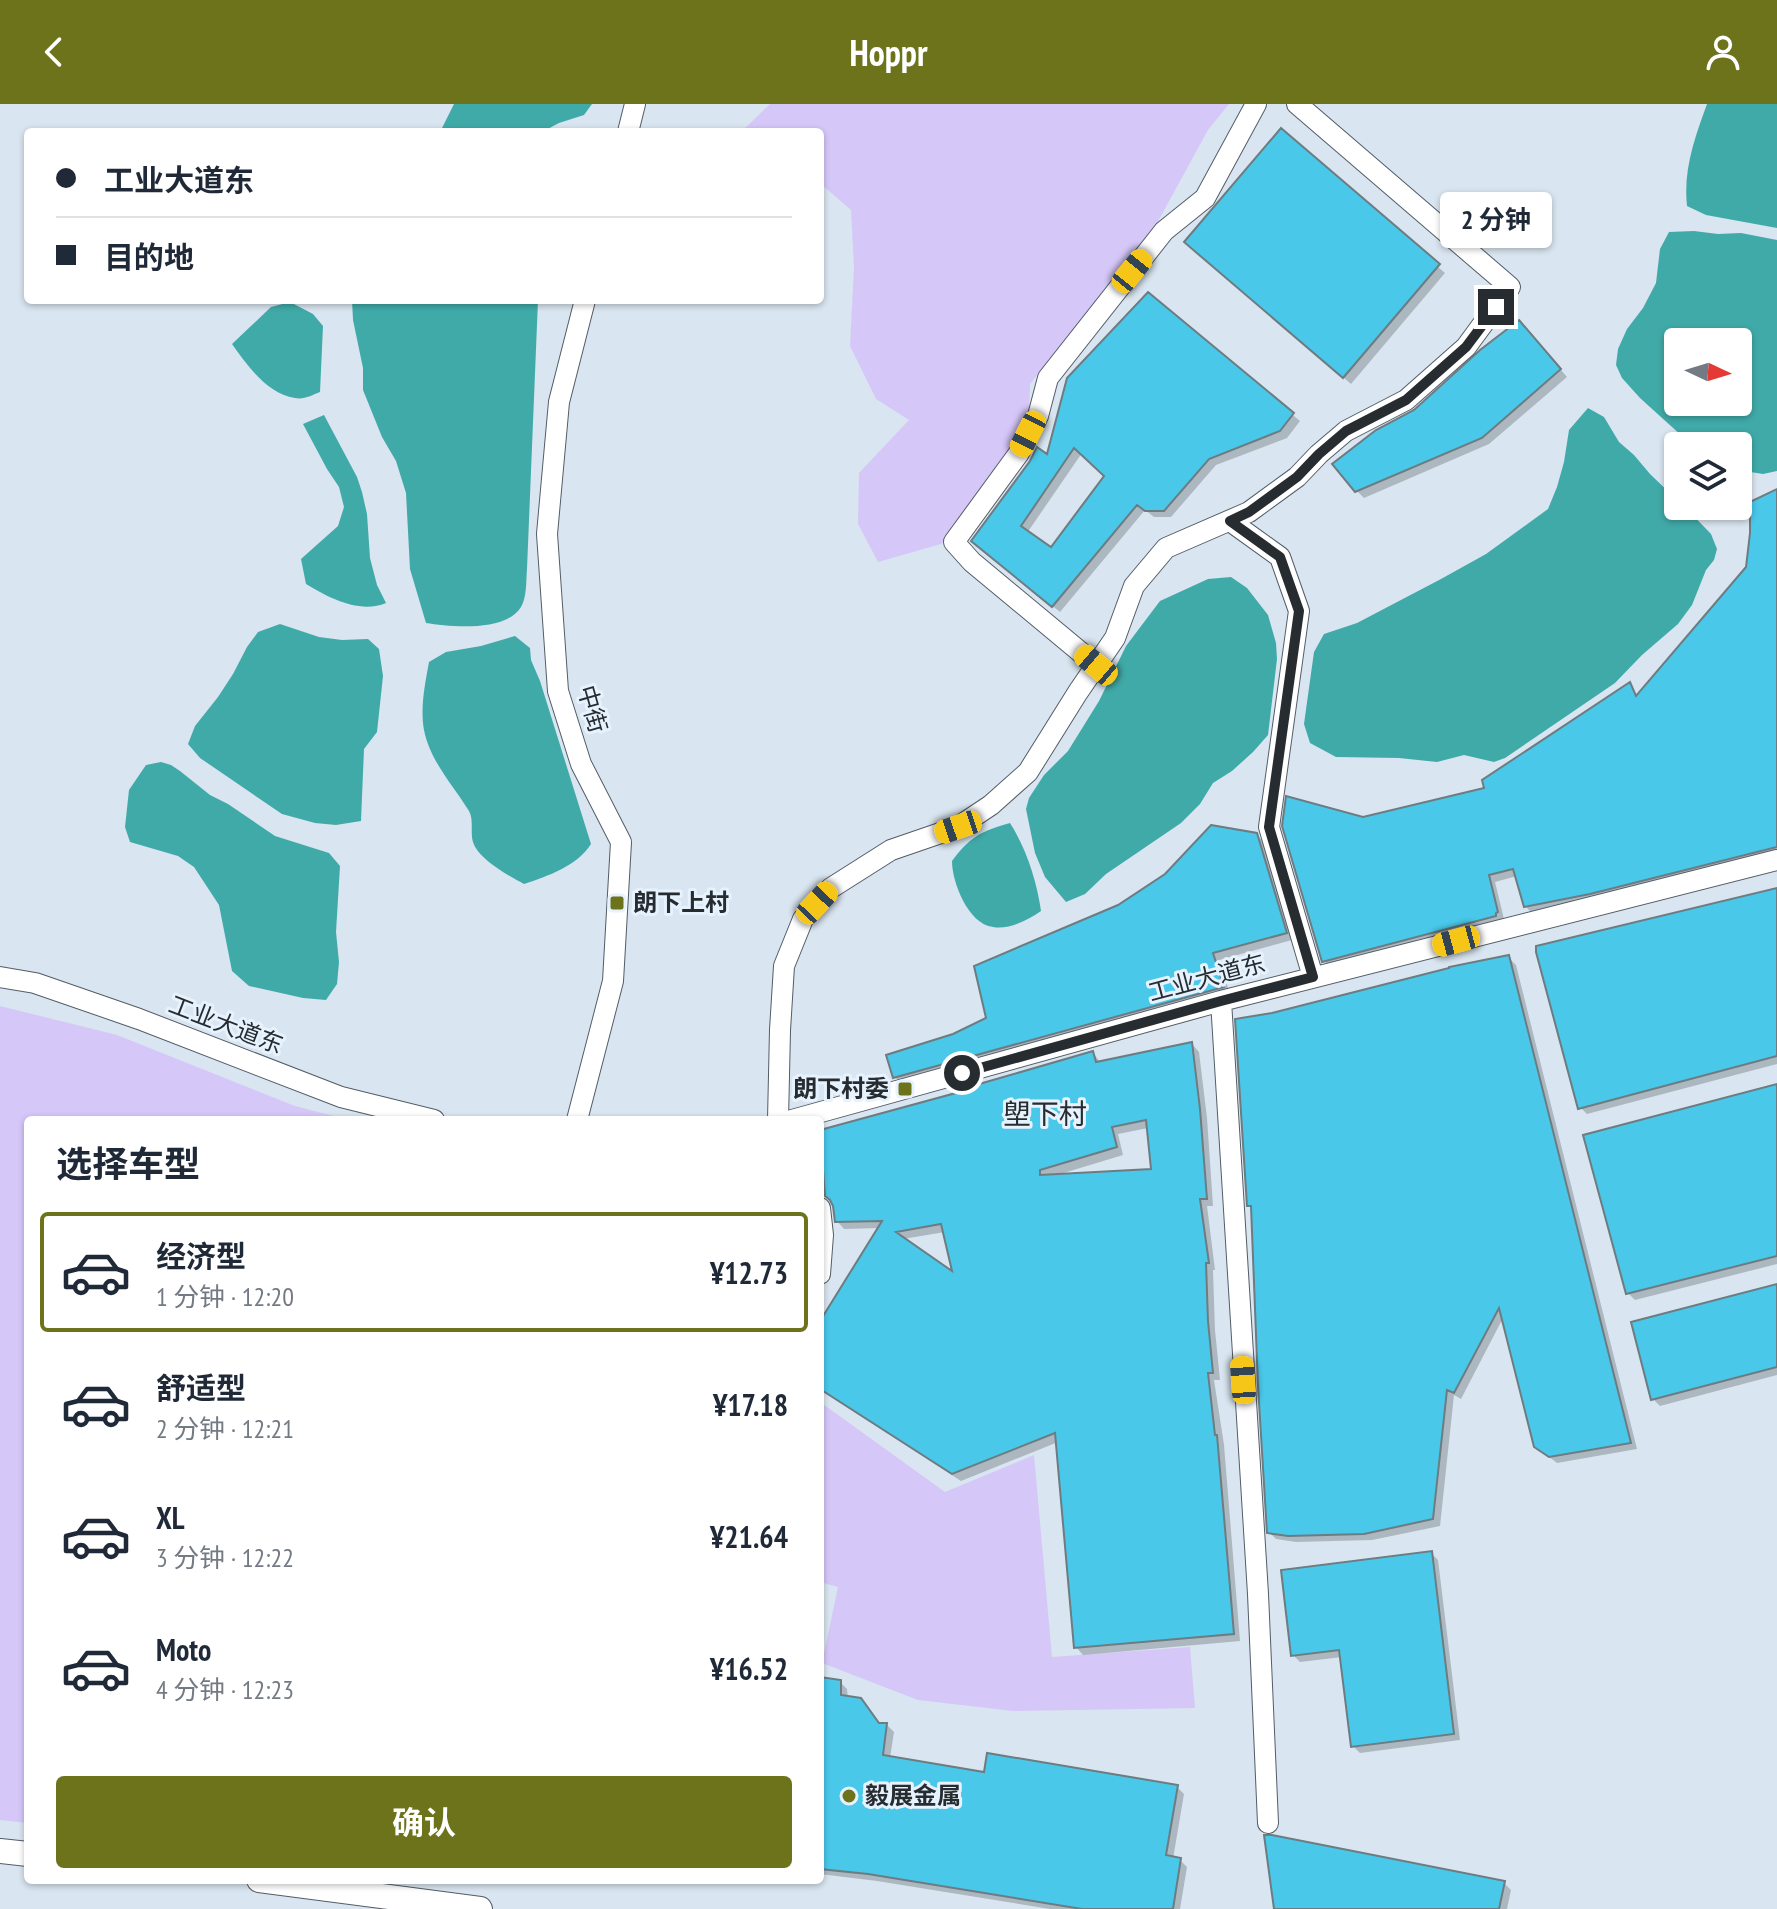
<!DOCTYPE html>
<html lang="zh">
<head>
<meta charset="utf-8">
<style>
  :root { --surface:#fff; --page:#f2f2f3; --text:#1f2937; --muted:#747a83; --line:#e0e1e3; --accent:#6c731b }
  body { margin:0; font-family:"PT Sans Narrow","Noto Sans SC",sans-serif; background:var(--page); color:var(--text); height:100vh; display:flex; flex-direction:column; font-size:30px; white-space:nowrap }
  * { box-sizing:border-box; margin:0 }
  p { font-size:26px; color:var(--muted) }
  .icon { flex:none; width:44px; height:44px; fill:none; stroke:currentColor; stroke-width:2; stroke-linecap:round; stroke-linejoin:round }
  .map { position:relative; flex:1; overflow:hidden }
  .sheet { position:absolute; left:24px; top:1012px; width:800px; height:768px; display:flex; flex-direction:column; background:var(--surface); border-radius:8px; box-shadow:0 2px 6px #0004 }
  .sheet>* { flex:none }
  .guide { position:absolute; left:24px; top:24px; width:800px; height:176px; border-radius:8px; box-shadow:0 2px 6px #0004; display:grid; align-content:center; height:176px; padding:0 32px; background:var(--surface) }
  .needle { width:52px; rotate:94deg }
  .tools { position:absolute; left:1664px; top:224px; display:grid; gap:16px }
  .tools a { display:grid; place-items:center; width:88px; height:88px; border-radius:8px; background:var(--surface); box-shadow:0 2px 6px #0004; font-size:40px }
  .end { position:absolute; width:36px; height:36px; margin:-18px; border:10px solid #272c30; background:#fff; box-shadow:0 0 0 4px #fff }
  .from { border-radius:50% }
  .bubble { position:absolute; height:56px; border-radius:8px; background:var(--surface); box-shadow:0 2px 6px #0004; font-size:26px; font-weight:700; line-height:56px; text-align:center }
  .car { position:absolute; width:24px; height:48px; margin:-24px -12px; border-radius:10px; box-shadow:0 0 6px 2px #0007; background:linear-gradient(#f5c518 24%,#345 0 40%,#f5c518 0 76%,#345 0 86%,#f5c518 0) }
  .guide b { display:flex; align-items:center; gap:28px; height:76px; font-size:30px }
  .guide b+b { border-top:2px solid var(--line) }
  .guide i { width:20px; height:20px; background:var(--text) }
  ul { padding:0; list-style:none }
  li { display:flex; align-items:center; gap:24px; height:120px; margin:0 16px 12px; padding:0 16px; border:4px solid transparent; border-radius:8px }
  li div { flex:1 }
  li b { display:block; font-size:30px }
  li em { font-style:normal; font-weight:700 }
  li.active { border-color:var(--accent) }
  li>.icon { width:72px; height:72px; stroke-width:1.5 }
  h2 { padding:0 32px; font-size:36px; line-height:96px }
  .primary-button { display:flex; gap:16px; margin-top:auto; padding:16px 32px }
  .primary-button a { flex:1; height:92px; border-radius:8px; background:var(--accent); color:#fff; font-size:32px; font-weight:700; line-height:92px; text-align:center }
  header { display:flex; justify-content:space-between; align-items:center; height:104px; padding:0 32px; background:var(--accent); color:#fff; font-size:36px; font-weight:700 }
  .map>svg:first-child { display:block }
</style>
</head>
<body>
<header><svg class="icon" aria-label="back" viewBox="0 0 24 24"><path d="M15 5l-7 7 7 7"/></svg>Hoppr<svg class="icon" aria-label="person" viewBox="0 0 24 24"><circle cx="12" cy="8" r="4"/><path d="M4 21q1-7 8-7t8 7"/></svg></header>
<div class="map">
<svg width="1777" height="1805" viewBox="0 0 1777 1805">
  <rect width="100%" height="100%" fill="#d9e5f0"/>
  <path fill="#d6c7f9" d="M770,0H1229L1208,26L1156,121L1030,280L1029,308L1007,358L941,440L878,458L858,420L859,369L909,316L876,295L850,242L854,163L851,106L822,81H820V28H741Z
    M0,902L117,931L295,1002L349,1016H28V1719L0,1716Z
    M820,1298L945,1388L1034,1351L1052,1553L1190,1543L1195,1604L1013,1607L918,1596L822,1559L838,1483L820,1478Z"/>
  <path fill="#40aaa8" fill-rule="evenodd" d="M454,0H592L584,11L559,19L542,28H440Z
    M1707,0H1777V124L1706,111L1687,102C1683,66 1695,33 1707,0Z
    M1694,127L1718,130L1741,129L1777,136V367L1763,370L1738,366V342H1693L1640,294L1622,274L1616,261L1618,245L1627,225L1643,204L1656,179L1660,145L1669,128ZM1678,238H1738V298H1678Z
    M352,196H538L527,465C526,477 527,493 521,503C506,528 451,523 426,519L410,465L406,389L396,357L382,333L363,286V264L353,216Z
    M290,198L313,210L323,222L320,288C312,291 304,296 295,294C267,290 247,261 232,240L271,203Z
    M1588,304L1604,313L1619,338L1634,351L1650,370L1678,397V402H1684L1711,430L1717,445L1714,456L1706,466L1692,501L1678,520L1642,551L1615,579L1505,654L1494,658L1464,651L1437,658L1399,654L1336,653L1310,639L1304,620L1314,548L1324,530L1357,519L1441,475L1486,450L1548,405L1557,383L1564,358L1569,326Z
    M324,311L357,373L362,388L367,410L370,454L377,481L386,499C360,510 329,494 306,480L301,455L338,422L344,403L339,383L327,365L303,320Z
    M1231,473L1247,484L1268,511L1276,539L1277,555L1268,631L1253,648L1232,667L1213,679L1200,700L1181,719L1106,770L1085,790L1066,798L1045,773L1035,749L1026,705L1029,694L1044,671L1068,647L1099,597L1126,542L1160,497L1208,475Z
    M280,520L319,533L342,536L368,535L379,545L383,572L377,628L364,645L361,717L336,721L315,719L282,710L200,654L188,640L195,622L218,593L233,570L247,543L258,528Z
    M515,532L530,544L531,556L540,577L591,740C577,762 548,772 524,780C509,772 478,755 473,738C470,728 474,716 469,707C453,681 430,657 424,626C420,604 425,580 429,558L446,548L481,542Z
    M161,658L171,661L180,667L210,691L228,700L275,732L329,749L340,762L336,828L339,858L337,880L326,896L303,894L249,882L232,867L219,801L194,763L178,752L130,738L125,723L129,686L146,661Z
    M1010,719C1026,744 1037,777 1041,807C1028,816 1009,826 993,823C968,820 952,778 952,757C970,733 981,727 1010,719Z"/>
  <path fill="#0003" fill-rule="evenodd" d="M1281,27L1445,169L1351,280L1194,145Z
    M1148,191L1300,317L1287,334L1216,361L1171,413H1154L1145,406L1060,508L980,444L1048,353ZM1082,349L1107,372L1051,446L1027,429Z
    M1526,225L1567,273L1489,340L1364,394L1357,387L1415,308Z
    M1777,388V751L1532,809L1525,802L1517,772L1495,778L1504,815H1502V818L1331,864L1324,857L1363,715L1486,686L1629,580L1638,592L1748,464Z
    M1256,731L1264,738L1292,836L1219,856L1230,890L902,980L895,973L954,932L989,916L1119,803Z
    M1777,786V960L1587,1010L1580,1003Z
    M1509,854L1516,861L1637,1345L1557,1359L1544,1349L1536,1342L1503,1214L1461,1295L1454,1291L1440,1422L1372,1436L1296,1438L1276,1435L1269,1428L1253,1105L1249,1101L1286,908Z
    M1192,940L1199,948L1207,1014L1213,1102H1207L1215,1166H1213L1215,1226L1220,1276H1214L1224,1341L1240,1537L1083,1551L1076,1543L1058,1338L961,1377L820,1286V1221L880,1124L844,1125L837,1117L966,989L1093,949L1101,959ZM1148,1024L1153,1067L1057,1071L1123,1051L1118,1030ZM945,1128L955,1171L903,1135Z
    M1777,982V1160L1635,1196L1628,1189Z
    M1777,1182V1271L1660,1302L1653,1295Z
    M1431,1449L1438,1456L1460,1636L1360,1649L1353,1642L1342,1553L1300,1558L1293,1551Z
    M820,1575L840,1578L847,1585L848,1594L880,1621H887L894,1628L890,1654L986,1670L1177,1683L1184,1690L1173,1755L1180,1756L1187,1763L1180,1805H1050L877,1777L820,1770Z
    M1504,1779L1511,1786L1507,1805H1276Z"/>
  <path fill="#49c8ea" stroke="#6d7c81" stroke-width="2" fill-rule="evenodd" d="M1281,24L1440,160L1343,274L1184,138Z
    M1148,188L1294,309L1280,327L1209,355L1164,407H1145L1137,401L1052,503L971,437L1030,357L1037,343L1047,350L1067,274ZM1074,344L1104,372L1051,443L1021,422Z
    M1519,216L1561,265L1482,334L1355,388L1332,360L1376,326L1414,306L1480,246Z
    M1777,385V743L1590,790L1524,803L1513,765L1489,771L1498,808L1496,809V812L1322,858L1282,722L1286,692L1363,713L1484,684L1482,676L1630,578L1636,592L1746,463L1750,429V398Z
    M1211,721L1257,729L1287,829L1213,849L1224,883L893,974L886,951L953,930L986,914L974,862L1118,801L1165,770Z
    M1777,784V952L1578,1005L1536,848V842Z
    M1509,851L1631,1339L1549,1353L1534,1343L1499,1204L1454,1289L1447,1286L1433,1415L1364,1430L1288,1432L1267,1429L1258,1282L1251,1102H1247L1235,915L1272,909L1449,864V863Z
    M1192,938L1200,1005L1207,1095H1200L1209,1159H1206L1208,1217L1213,1269H1208L1215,1331H1217L1234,1530L1074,1544L1055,1329L952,1370L820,1285V1217L882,1117L835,1118L833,1102L830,1096L825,1092L820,1026L963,987L962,985L1093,947L1096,958ZM1146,1016L1151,1065L1040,1071V1066L1117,1043L1112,1023ZM941,1120L952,1167L896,1128Z
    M1777,980V1152L1626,1190L1583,1031Z
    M1777,1180V1263L1651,1296L1631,1218Z
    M1432,1447L1454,1630L1351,1643L1339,1546L1291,1552L1281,1466Z
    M820,1573L841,1576V1591L861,1594L879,1619H887L883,1651L984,1668L987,1649L1178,1681L1166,1751L1181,1754L1173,1805H1082L868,1770L820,1765Z
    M1264,1731H1272L1505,1777L1499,1805H1274Z"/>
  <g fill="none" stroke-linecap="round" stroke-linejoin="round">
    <defs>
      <path id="minor" d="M628,28L635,0
        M1230,417L1280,453L1299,507L1269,723L1313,873
        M1096,561L972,458L954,438L1019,349L1038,312L1048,274L1164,127L1205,94L1256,0
        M0,873L35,879L139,915L341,993L434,1016
        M1221,897L1258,1490L1268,1719
        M577,1016L613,877L621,738L581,660L558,587L547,430L559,298L585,196
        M778,1016L780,926L784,862L803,815L831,784L891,746L958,723L991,701L1028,668L1078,588L1115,534L1134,482L1166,444L1249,408L1297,373L1319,350L1346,327L1406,296L1466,243L1510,183L1297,0
        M792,1016L1221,897L1777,756
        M820,1104L823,1131L820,1170"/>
      <path id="major" d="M0,1747L28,1750
        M259,1776L480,1805"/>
    </defs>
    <use href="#minor" stroke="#535d67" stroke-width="22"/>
    <use href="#major" stroke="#535d67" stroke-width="26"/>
    <use href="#minor" stroke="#fff" stroke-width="20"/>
    <use href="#major" stroke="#fff" stroke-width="24"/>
  </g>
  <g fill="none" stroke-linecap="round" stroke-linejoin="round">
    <path stroke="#272c30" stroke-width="10" d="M962,969L1221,897L1313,873L1269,723L1299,507L1280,453L1230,417L1249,408L1297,373L1319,350L1346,327L1406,296L1466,243L1496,203"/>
  </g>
  <g fill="#6c731b" stroke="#e6f2fd" stroke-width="3">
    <rect x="609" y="791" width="16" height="16" rx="4"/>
    <rect x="897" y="977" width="16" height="16" rx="4"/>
    <circle cx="849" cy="1692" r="8"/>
  </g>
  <g text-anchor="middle" stroke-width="6" stroke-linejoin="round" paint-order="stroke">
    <g font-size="24" fill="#272c30" stroke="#e6f2fd">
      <text transform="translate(592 605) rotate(74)" y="8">中街</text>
      <text transform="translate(1207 874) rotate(-15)" y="8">工业大道东</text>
      <text transform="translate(226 921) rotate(21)" y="8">工业大道东</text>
    </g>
    <g font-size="24" font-weight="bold" fill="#272c30" stroke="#e6f2fd" text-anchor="start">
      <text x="633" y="807">朗下上村</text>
      <text x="889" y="993" text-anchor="end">朗下村委</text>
      <text x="865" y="1700">毅展金属</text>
    </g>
    <g font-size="28" fill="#272c30" stroke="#e6f2fd">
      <text x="1045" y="1020">塱下村</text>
    </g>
  </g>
</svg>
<div class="tools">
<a><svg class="needle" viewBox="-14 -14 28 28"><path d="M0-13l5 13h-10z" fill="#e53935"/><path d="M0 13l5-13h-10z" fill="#747a83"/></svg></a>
<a><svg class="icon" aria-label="layers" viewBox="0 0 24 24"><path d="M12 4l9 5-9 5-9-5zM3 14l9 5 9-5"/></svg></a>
</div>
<i class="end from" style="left:962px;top:969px"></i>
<i class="end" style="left:1496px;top:203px"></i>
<div class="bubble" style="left:1440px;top:88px;width:112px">2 分钟</div>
<i class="car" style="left:1132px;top:167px;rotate:39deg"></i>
<i class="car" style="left:1028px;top:330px;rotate:207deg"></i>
<i class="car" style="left:1096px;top:561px;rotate:310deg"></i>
<i class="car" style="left:958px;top:723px;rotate:251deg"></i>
<i class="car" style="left:817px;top:799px;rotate:43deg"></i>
<i class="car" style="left:1456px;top:837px;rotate:255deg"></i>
<i class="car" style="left:1243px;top:1276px;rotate:356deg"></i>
<div class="guide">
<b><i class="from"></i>工业大道东</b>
<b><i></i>目的地</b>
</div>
<section class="sheet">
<h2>选择车型</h2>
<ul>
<li class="active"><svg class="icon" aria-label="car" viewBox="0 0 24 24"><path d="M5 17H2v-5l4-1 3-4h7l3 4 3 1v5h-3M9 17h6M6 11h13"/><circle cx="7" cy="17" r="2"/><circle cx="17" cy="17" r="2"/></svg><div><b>经济型</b><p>1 分钟 · 12:20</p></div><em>¥12.73</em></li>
<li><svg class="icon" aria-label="car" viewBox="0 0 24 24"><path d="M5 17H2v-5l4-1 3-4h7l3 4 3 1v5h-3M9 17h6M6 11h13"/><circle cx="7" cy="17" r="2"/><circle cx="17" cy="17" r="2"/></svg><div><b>舒适型</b><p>2 分钟 · 12:21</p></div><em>¥17.18</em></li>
<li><svg class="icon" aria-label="car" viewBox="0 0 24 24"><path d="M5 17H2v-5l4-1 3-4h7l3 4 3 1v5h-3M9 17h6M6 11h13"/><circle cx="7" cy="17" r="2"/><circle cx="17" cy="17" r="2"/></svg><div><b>XL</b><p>3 分钟 · 12:22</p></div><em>¥21.64</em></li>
<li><svg class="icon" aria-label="car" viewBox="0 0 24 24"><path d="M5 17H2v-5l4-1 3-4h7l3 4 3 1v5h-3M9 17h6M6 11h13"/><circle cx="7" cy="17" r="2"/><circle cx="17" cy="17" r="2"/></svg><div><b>Moto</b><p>4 分钟 · 12:23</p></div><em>¥16.52</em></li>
</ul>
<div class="primary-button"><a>确认</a></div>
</section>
</div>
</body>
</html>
